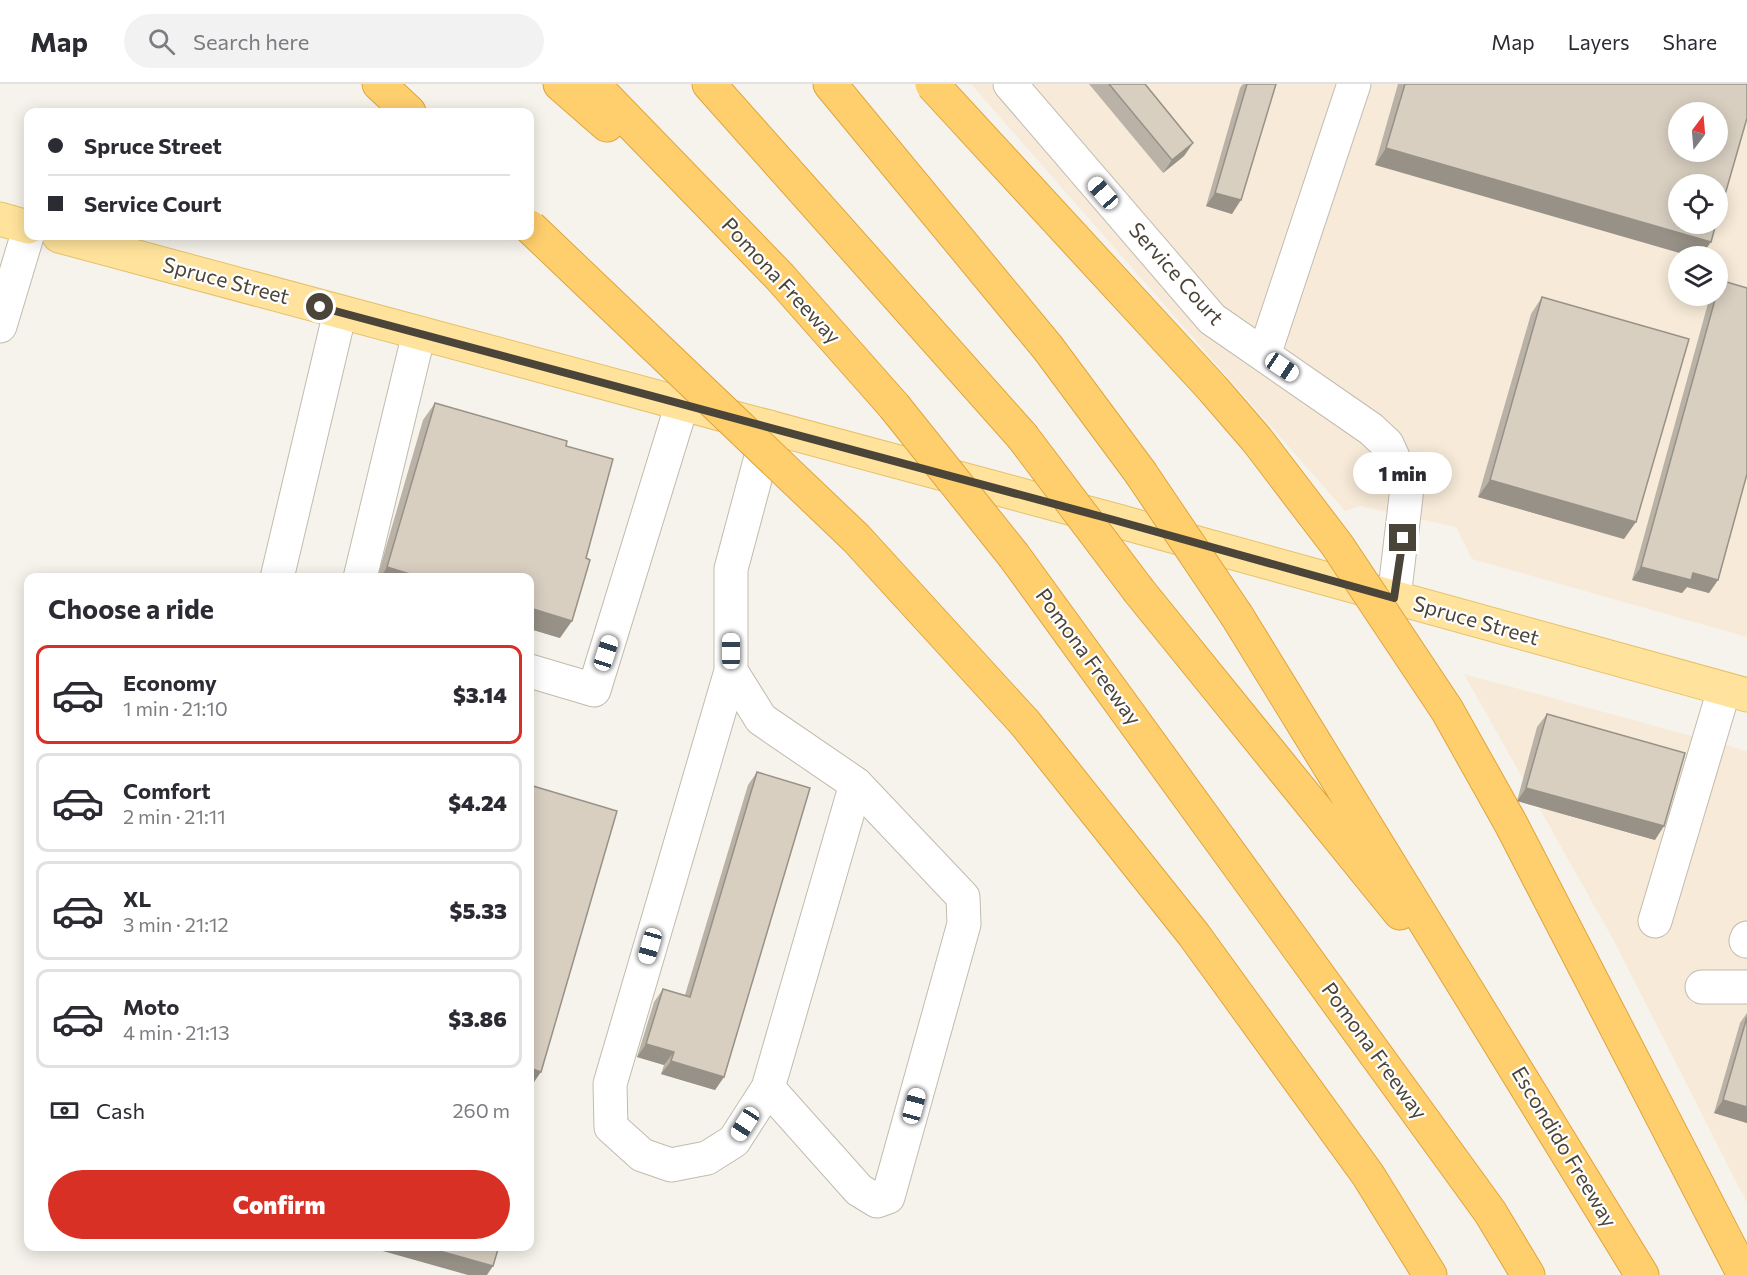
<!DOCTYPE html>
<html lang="en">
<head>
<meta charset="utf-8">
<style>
  :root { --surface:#fff; --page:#f2f2f3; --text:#2b2b33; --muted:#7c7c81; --line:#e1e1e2; --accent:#d93025 }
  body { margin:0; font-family:Commissioner,sans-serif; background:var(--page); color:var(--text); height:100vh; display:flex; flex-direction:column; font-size:22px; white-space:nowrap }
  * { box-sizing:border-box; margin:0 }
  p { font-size:20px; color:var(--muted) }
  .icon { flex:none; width:33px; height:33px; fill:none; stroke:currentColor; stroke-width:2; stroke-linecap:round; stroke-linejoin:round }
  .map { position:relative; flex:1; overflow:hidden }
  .details { position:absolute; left:24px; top:489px; width:510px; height:678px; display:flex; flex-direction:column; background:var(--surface); border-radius:12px; box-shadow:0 3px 15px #0003 }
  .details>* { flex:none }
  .top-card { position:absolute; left:24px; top:24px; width:510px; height:132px; border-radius:12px; box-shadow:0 3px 15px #0003; display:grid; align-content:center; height:132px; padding:0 24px; background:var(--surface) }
  .needle { width:39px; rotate:16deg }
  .buttons { position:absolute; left:1668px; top:18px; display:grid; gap:12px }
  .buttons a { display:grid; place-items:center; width:60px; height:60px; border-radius:50%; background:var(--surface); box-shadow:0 3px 15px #0003; font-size:30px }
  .end { position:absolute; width:27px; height:27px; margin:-14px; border:8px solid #4b4439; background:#fff; box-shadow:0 0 0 3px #fff }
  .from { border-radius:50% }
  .bubble { position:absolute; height:42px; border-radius:21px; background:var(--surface); box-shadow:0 3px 15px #0003; font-size:20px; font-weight:800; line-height:42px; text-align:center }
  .car { position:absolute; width:18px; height:36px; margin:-18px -9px; border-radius:8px; box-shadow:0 0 4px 2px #0007; background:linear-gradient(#fff 24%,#345 0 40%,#fff 0 76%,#345 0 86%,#fff 0) }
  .top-card b { display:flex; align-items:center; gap:21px; height:57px; font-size:22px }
  .top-card b+b { border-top:2px solid var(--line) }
  .top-card i { width:15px; height:15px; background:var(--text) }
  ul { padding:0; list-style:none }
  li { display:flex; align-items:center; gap:18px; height:99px; margin:0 12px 9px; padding:0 12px; border:3px solid var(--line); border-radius:12px }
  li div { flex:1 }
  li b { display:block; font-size:22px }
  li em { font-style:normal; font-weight:800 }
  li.current { border-color:var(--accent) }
  li>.icon { width:54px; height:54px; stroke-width:1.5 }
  h2 { padding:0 24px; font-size:27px; line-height:72px }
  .pay { display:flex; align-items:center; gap:15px; height:66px; padding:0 24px; font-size:22px }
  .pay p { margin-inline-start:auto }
  .action { display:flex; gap:12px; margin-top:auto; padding:12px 24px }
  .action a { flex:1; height:69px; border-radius:36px; background:var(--accent); color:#fff; font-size:24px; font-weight:800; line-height:69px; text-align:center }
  header { display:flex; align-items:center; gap:36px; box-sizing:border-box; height:84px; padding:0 30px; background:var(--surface); border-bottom:2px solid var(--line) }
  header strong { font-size:28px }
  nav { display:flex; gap:33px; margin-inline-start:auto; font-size:21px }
  .search { width:420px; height:54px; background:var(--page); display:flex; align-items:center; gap:15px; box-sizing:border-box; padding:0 21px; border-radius:33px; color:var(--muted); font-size:22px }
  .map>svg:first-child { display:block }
</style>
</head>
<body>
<header>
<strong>Map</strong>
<div class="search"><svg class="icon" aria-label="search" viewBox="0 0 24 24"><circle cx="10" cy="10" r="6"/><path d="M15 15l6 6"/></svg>Search here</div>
<nav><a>Map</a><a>Layers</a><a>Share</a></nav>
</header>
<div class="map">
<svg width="1747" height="1191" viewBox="0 0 1747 1191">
  <rect width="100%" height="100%" fill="#f6f3ec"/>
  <path fill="#f7ead8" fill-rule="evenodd" d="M971,0H1747V553L1472,475L1456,443L1360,422L1345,427ZM1678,28H1718V68H1678ZM1678,100H1718V140H1678ZM1678,172H1718V212H1678Z
    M1464,590L1747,667V1119L1614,857Z"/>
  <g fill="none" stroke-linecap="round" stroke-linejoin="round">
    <defs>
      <path id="minor" d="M1010,0L1212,235L1371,345L1387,360L1407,404L1394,514
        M0,242L28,149
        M1264,271L1354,0
        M769,343L731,485V587L761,635L856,700L963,813L964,840L888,1113L877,1117L859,1106L768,1004L856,700
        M277,494L340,228
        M360,494L419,249
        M530,587L594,606L682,320
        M731,587L610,1000L611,1043L642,1071L671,1081L707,1074L734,1057L768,1004
        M1655,837L1724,606
        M1746,857L1747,854
        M1702,903H1747"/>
      <path id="major" d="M0,135L28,143
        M59,152L1114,436L1747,611"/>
      <path id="highway" d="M379,0L409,28
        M560,0L607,41
        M593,0L780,193L894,322
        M709,0L1022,352
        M830,0L1048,264L1140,388
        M1014,472L1490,1128L1528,1191
        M1139,507L1400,829
        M1237,532L1642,1191
        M1025,639L1194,851L1368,1091L1430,1191"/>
    </defs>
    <use href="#minor" stroke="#c2bbae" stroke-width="35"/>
    <use href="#major" stroke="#e6c16a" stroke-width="35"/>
    <use href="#highway" stroke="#e0a43c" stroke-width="35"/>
    <use href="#minor" stroke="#fff" stroke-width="33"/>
    <use href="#major" stroke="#ffe39c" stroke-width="33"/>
    <use href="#highway" stroke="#ffcf6e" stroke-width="33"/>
    <defs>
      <path id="highway-bridge" d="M932,0L1213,305L1257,356L1337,461L1447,626L1511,740L1744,1191
        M530,143L856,454L1025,639
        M894,322L1014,472
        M1022,352L1139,507
        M1140,388L1237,532"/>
    </defs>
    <use href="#highway-bridge" stroke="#e0a43c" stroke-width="35" stroke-linecap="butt"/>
    <use href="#highway-bridge" stroke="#ffcf6e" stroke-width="33"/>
  </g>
  <path fill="#bab2a6" d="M1089,0H1145L1193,59L1184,72L1163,89Z
    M1243,0H1276L1232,130L1206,122L1240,4Z
    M1398,0H1747L1375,81Z
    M1720,196L1718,496L1709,509L1687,503L1682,509L1632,496L1710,212H1718V199Z
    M1542,213L1624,455L1478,413L1531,230Z
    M435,319L566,362L560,554L530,545V494H377L423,336Z
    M1547,630L1655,756L1517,717L1537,643Z
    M757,688L724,993L715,1006L661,990L664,981L637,973L654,918L663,905L685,911L748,701Z
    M1747,929V1039L1714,1029L1740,939Z"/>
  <path fill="#979187" d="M1193,59L1184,72L1163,89L1172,76Z
    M1386,64L1711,158L1701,172H1690L1375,81Z
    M1215,109L1241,116L1232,130L1206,122Z
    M1490,396L1636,438L1624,455L1478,413Z
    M387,483L423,494H380Z
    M1641,483L1693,489L1718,496L1709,509L1687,503L1682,509L1632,496Z
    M530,524L572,537L560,554L530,545Z
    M1526,704L1664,742L1655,756L1517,717Z
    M646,960L674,968L664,981L637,973Z
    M671,977L724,993L715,1006L661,990Z
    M530,984L541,988L532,1001L530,1000Z
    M1723,1016L1747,1023V1039L1714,1029Z
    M365,1162H422L493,1182L487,1191H468Z"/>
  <path fill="#d8cfc1" stroke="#979187" stroke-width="1.5" fill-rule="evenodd" d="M1109,0H1145L1193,59L1172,76Z
    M1247,0H1276L1241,116L1215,109Z
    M1405,0H1747V34L1718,135V100H1678V140H1716L1711,158L1386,64ZM1678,28H1718V68H1678Z
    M1720,196L1747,204V390L1718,496L1693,489L1691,496L1641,483L1716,212H1718V204Z
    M1542,213L1689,255L1636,438L1490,396Z
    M435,319L567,357L566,362L613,375L586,474L590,476L572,537L530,524V494H423L387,483Z
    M1547,630L1685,669L1664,742L1526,704Z
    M757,688L810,704L724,993L671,977L674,968L646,960L663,905L690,913Z
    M533,702L617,727L541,988L530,984V714Z
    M1747,933V1023L1723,1016Z
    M422,1162H499L493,1182Z"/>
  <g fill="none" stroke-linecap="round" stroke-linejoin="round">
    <path stroke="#4b4439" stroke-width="8" d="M320,223L1114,436L1394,514L1403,454"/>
  </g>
  <g text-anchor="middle" stroke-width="4.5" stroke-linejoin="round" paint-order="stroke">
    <g font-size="21" fill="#4b4439" stroke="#fff">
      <text transform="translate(1176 190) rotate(48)" y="7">Service Court</text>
      <text transform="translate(226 197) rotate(15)" y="7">Spruce Street</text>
      <text transform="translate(781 197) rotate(47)" y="7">Pomona Freeway</text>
      <text transform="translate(1476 537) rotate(16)" y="7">Spruce Street</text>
      <text transform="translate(1088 573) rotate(54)" y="7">Pomona Freeway</text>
      <text transform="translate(1374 967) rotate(54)" y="7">Pomona Freeway</text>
      <text transform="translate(1564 1063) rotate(59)" y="7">Escondido Freeway</text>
    </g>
  </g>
</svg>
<div class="buttons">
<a><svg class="needle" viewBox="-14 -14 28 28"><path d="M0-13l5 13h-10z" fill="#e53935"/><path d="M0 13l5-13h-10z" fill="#7c7c81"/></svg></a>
<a><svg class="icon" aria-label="locate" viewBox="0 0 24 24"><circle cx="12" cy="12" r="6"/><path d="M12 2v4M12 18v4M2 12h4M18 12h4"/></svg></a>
<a><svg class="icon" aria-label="layers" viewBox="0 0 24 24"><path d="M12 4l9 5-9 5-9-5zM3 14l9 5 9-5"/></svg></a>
</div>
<i class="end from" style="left:320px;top:223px"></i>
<i class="end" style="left:1403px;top:454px"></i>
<div class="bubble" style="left:1353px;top:368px;width:99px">1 min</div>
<i class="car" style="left:1103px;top:109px;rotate:319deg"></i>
<i class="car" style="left:1282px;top:283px;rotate:124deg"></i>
<i class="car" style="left:731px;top:567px;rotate:0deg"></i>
<i class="car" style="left:606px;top:569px;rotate:18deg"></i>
<i class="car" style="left:650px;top:862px;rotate:196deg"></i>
<i class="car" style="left:914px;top:1022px;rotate:15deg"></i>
<i class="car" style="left:745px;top:1040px;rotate:213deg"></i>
<div class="top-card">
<b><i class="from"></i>Spruce Street</b>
<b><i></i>Service Court</b>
</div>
<section class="details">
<h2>Choose a ride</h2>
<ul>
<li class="current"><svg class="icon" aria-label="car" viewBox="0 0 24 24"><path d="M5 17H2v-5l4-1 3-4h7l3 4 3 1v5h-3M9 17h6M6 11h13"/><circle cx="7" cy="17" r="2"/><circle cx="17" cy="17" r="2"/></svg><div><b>Economy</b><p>1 min · 21:10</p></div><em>$3.14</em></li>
<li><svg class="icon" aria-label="car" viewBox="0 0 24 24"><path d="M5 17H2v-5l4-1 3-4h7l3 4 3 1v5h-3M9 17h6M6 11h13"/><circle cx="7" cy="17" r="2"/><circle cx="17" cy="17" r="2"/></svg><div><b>Comfort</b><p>2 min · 21:11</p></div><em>$4.24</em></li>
<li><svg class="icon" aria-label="car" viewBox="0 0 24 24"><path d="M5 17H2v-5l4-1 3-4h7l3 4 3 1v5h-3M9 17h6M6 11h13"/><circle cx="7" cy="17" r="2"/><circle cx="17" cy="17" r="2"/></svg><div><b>XL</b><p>3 min · 21:12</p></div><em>$5.33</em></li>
<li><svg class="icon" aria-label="car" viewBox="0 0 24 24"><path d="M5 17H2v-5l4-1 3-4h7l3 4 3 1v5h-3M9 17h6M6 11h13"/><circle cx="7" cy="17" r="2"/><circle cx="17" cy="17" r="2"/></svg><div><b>Moto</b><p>4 min · 21:13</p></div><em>$3.86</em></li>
</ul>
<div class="pay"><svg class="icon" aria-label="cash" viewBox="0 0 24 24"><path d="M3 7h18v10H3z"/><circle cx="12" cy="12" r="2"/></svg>Cash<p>260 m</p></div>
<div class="action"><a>Confirm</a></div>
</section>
</div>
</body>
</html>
